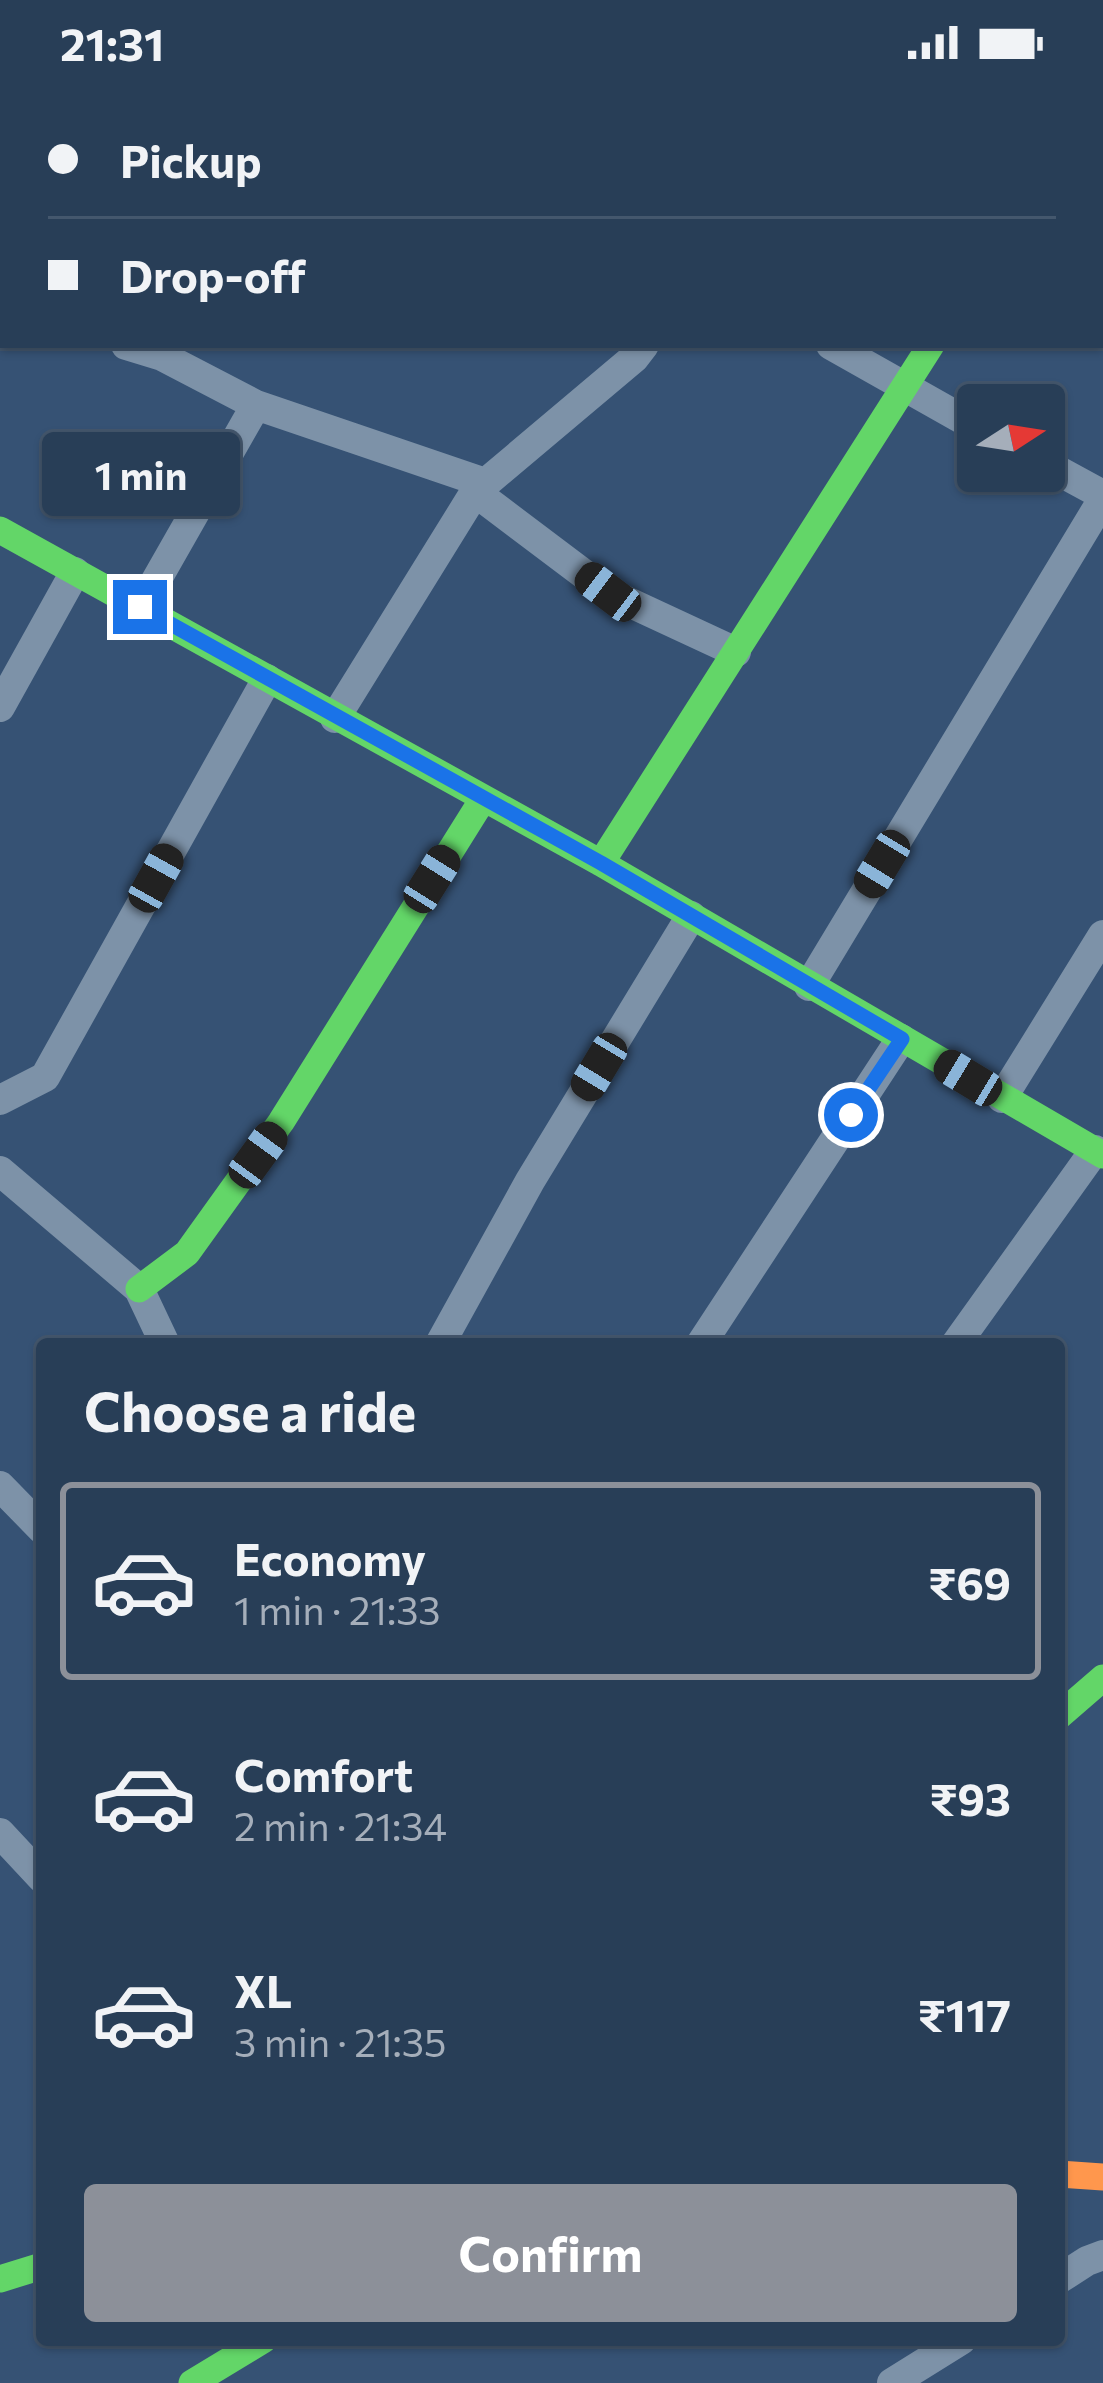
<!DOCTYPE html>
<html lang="en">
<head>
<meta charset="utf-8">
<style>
  :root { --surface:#283e57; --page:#344961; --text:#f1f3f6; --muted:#a5aeba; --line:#44576d; --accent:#8c9099 }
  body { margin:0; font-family:Commissioner,sans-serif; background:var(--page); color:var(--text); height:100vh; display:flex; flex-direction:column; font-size:45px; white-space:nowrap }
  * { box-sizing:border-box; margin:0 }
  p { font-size:39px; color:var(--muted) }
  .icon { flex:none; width:66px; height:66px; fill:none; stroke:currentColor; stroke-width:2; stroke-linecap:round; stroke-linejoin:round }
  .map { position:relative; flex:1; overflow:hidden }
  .sheet { position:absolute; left:36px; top:1254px; width:1029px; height:1008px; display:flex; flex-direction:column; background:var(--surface); border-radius:12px; box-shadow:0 3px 9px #0004,0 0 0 3px var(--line) }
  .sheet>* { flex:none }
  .hud { position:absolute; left:0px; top:0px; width:1104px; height:264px; box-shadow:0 3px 9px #0004,0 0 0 3px var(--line); display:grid; align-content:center; height:264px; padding:0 48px; background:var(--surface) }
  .needle { width:78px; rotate:78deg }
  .tools { position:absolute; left:957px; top:300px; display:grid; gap:24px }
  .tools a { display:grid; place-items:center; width:108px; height:108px; border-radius:12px; background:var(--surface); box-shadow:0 3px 9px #0004,0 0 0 3px var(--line); font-size:60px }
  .end { position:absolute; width:54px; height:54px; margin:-27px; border:15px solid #1a73e8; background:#fff; box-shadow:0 0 0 6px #fff }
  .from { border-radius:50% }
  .bubble { position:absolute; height:84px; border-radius:12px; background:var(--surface); box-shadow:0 3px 9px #0004,0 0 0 3px var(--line); font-size:39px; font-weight:700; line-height:84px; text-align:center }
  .car { position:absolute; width:36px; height:72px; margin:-36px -18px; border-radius:15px; box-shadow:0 0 9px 3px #0007; background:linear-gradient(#222 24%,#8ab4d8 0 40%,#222 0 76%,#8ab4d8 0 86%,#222 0) }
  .hud b { display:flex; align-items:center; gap:42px; height:114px; font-size:45px }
  .hud b+b { border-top:3px solid var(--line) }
  .hud i { width:30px; height:30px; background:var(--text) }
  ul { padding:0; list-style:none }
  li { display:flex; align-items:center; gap:36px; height:198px; margin:0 24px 18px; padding:0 24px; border:6px solid transparent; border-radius:12px }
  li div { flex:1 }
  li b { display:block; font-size:45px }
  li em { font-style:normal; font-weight:700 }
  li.selected { border-color:var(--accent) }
  li>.icon { width:108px; height:108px; stroke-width:1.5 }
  h2 { padding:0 48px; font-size:54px; line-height:144px }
  .action { display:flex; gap:24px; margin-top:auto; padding:24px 48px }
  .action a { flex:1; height:138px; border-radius:12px; background:var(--accent); color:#fff; font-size:48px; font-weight:700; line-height:138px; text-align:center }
  .status { display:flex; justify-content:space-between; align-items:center; height:84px; padding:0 60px; background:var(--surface); direction:ltr }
  .status svg { height:33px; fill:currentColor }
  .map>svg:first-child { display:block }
</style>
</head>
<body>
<div class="status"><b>21:31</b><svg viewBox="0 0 49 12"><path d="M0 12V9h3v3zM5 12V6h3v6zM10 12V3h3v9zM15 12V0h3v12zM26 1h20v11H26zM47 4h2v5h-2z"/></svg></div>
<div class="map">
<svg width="1103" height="2299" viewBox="0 0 1103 2299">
  <rect width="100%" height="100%" fill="#365274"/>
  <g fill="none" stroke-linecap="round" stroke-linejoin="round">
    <path stroke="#7d92a8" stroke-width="30" d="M200,0L210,3
      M20,3L23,0
      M801,3L802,0
      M1090,3L1092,0
      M0,30L3,26
      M0,217L3,220
      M0,251L3,244
      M126,261L162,272L256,321L485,399
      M831,261L978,344
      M1044,379L1103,411
      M475,408L609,509L736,568
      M141,523L256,321
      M0,623L75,488
      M335,634L475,408L634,274L644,261
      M809,902L1103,415
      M1002,1014L1103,851
      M0,1016L45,993L267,595
      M0,1087L139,1205L165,1260
      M440,1260L530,1097L691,832
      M701,1260L901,955
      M956,1260L1095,1066
      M0,1402L42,1445
      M0,1749L42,1794
      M1059,2195L1087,2177L1103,2171
      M892,2299L961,2256"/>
    <path stroke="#63d668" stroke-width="27" d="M0,446L601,779L1103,1071
      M601,779L931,261
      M139,1205L187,1169L281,1038L483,715
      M1059,1632L1103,1594
      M0,2195L42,2182
      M192,2299L263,2256"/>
    <path stroke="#ff974d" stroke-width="27" d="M1059,2090L1103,2093"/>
  </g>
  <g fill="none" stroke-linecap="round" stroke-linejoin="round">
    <path stroke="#1a73e8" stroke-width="15" d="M140,523L601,779L902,955L851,1031"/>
  </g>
</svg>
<div class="tools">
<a><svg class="needle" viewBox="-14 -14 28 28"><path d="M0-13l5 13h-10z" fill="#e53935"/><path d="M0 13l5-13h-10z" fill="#a5aeba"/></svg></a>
</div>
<i class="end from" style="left:851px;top:1031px"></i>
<i class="end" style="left:140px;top:523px"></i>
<div class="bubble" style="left:42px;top:348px;width:198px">1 min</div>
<i class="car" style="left:608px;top:508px;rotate:307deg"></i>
<i class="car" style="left:882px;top:780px;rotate:211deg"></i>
<i class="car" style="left:156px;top:794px;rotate:29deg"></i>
<i class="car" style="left:432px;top:795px;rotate:32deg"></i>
<i class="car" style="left:599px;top:983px;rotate:211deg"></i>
<i class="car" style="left:968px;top:994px;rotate:301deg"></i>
<i class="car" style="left:258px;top:1071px;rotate:36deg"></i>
<div class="hud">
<b><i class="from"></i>Pickup</b>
<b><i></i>Drop-off</b>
</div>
<section class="sheet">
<h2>Choose a ride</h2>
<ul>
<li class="selected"><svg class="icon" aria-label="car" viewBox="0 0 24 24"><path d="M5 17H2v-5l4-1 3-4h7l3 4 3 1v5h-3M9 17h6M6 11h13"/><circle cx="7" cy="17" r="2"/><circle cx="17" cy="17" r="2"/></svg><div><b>Economy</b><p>1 min · 21:33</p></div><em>₹69</em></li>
<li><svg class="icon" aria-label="car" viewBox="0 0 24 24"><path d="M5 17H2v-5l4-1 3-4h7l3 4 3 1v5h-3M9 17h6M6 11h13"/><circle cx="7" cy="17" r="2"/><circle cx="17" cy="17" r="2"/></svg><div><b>Comfort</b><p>2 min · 21:34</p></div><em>₹93</em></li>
<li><svg class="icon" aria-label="car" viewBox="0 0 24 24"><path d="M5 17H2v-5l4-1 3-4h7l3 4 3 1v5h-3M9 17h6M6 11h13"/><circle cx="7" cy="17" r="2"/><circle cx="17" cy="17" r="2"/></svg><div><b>XL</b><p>3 min · 21:35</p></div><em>₹117</em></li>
</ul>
<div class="action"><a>Confirm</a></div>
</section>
</div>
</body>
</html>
